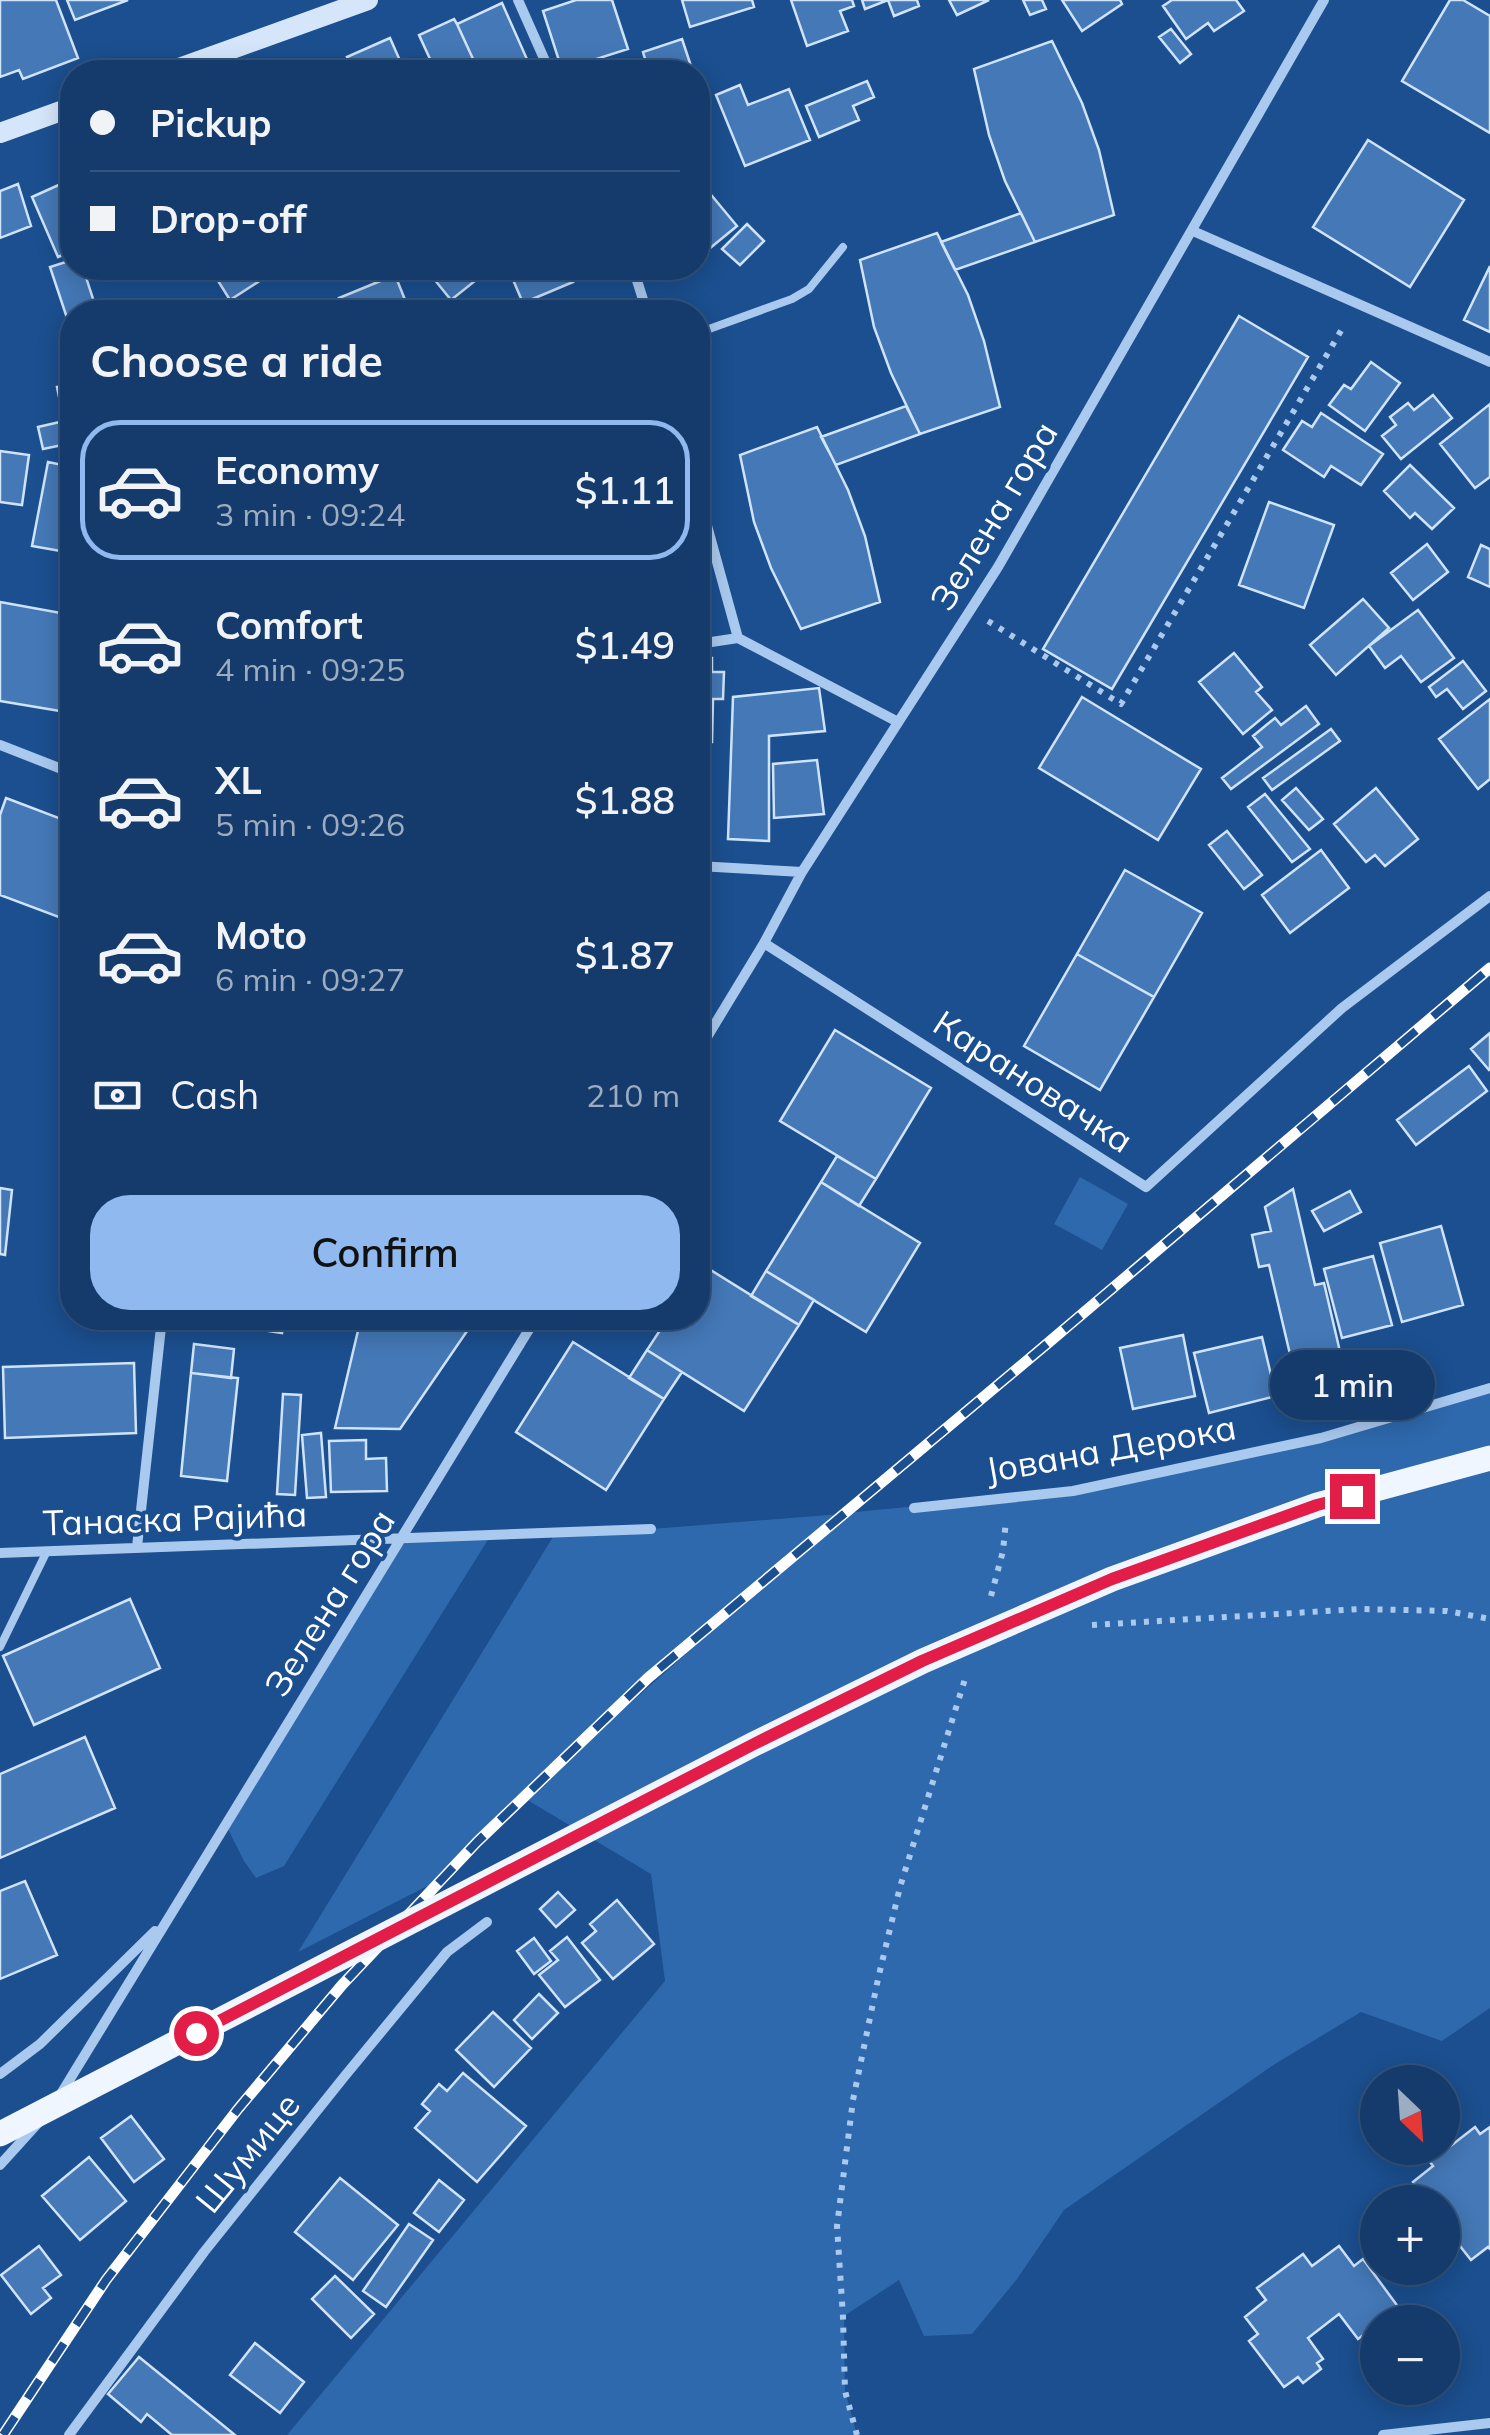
<!DOCTYPE html>
<html lang="en">
<head>
<meta charset="utf-8">
<style>
  :root { --surface:#143b6b; --page:#1d4271; --text:#f1f3f6; --muted:#9dadc1; --line:#33557e; --accent:#90b9f0 }
  body { margin:0; font-family:Mulish,sans-serif; background:var(--page); color:var(--text); height:100vh; display:flex; flex-direction:column; font-size:38px; white-space:nowrap }
  * { box-sizing:border-box; margin:0 }
  p { font-size:32px; color:var(--muted) }
  .icon { flex:none; width:55px; height:55px; fill:none; stroke:currentColor; stroke-width:2; stroke-linecap:round; stroke-linejoin:round }
  .map { position:relative; flex:1; overflow:hidden }
  .side { position:absolute; left:60px; top:300px; width:650px; height:1030px; display:flex; flex-direction:column; background:var(--surface); border-radius:40px; box-shadow:0 5px 25px #0003,0 0 0 2px var(--line) }
  .side>* { flex:none }
  .guide { position:absolute; left:60px; top:60px; width:650px; height:220px; border-radius:40px; box-shadow:0 5px 25px #0003,0 0 0 2px var(--line); display:grid; align-content:center; height:220px; padding:0 30px; background:var(--surface) }
  .needle { width:65px; rotate:155deg }
  .controls { position:absolute; left:1360px; top:2065px; display:grid; gap:20px }
  .controls a { display:grid; place-items:center; width:100px; height:100px; border-radius:50%; background:var(--surface); box-shadow:0 5px 25px #0003,0 0 0 2px var(--line); font-size:50px }
  .end { position:absolute; width:45px; height:45px; margin:-22px; border:12px solid #e11d48; background:#fff; box-shadow:0 0 0 5px #fff }
  .from { border-radius:50% }
  .bubble { position:absolute; height:70px; border-radius:35px; background:var(--surface); box-shadow:0 5px 25px #0003,0 0 0 2px var(--line); font-size:32px; font-weight:600; line-height:70px; text-align:center }
  .guide b { display:flex; align-items:center; gap:35px; height:95px; font-size:38px }
  .guide b+b { border-top:2px solid var(--line) }
  .guide i { width:25px; height:25px; background:var(--text) }
  ul { padding:0; list-style:none }
  li { display:flex; align-items:center; gap:30px; height:140px; margin:0 20px 15px; padding:0 10px; border:5px solid transparent; border-radius:40px }
  li div { flex:1 }
  li b { display:block; font-size:38px }
  li em { font-style:normal; font-weight:600 }
  li.selected { border-color:var(--accent) }
  li>.icon { width:90px; height:90px; stroke-width:1.5 }
  h2 { padding:0 30px; font-size:45px; line-height:120px }
  .pay { display:flex; align-items:center; gap:25px; height:110px; padding:0 30px; font-size:38px }
  .pay p { margin-inline-start:auto }
  .cta { display:flex; gap:20px; margin-top:auto; padding:20px 30px }
  .cta a { flex:1; height:115px; border-radius:40px; background:var(--accent); color:#111; font-size:40px; font-weight:600; line-height:115px; text-align:center }
  .map>svg:first-child { display:block }
</style>
</head>
<body>
<div class="map">
<svg width="1490" height="2435" viewBox="0 0 1490 2435">
  <rect width="100%" height="100%" fill="#1b4f8f"/>
  <path fill="#2e69ad" d="M1080,1177L1128,1204L1102,1250L1054,1224Z
    M1490,1388V2008L1442,2041L1361,2012L1275,2064L1064,2210L1017,2279L972,2334L924,2336L899,2280L844,2316L845,2391L857,2435H287L665,1981L651,1874L524,1798L443,1878L298,1952L556,1532L651,1529L841,1514L648,1678L549,1775L845,1513L1073,1491L1321,1438Z
    M491,1535L284,1866L256,1878L244,1861L226,1825L402,1538Z"/>
  <path fill="#4478b7" stroke="#cfe3fa" stroke-width="2.5" d="M0,0H56L78,58L23,79L19,70L0,77Z
    M67,0H128L75,20Z
    M576,0H612L628,49L562,70L543,11Z
    M682,0H752L754,7L690,27Z
    M791,0H852L854,6L840,11L848,31L807,46Z
    M862,0H917L919,6L894,16L888,0L865,9Z
    M949,0H989L957,15Z
    M1023,0H1042L1046,9L1030,15Z
    M1062,0H1120L1122,4L1082,31Z
    M1172,0H1236L1244,11L1214,31L1208,23L1186,39L1163,6Z
    M1450,0H1463L1490,16V133L1402,81Z
    M502,3L530,66L516,72H479L457,24Z
    M454,19L457,24L479,72H436L419,35Z
    M1171,29L1191,54L1180,63L1159,37Z
    M390,38L405,72H354L347,57Z
    M682,39L693,72H649L643,52Z
    M1052,41L1082,103L1099,150L1114,215L1035,242L1005,181L989,135L974,69Z
    M867,81L874,97L853,106L859,120L819,137L806,106Z
    M740,85L748,105L789,89L810,140L745,166L716,95Z
    M1368,140L1464,200L1410,287L1313,227Z
    M72,179V251L58,257L32,197Z
    M698,179L737,226L698,258Z
    M18,184L31,226L0,238V191Z
    M1021,213L1035,242L955,270L941,242Z
    M747,224L764,241L740,265L722,249Z
    M937,233L968,295L984,341L1000,407L920,434L891,373L874,327L860,260Z
    M72,260V268H83L97,311L72,312V320L68,321L50,267Z
    M1490,266V332L1464,320Z
    M210,268H249L258,282L230,300Z
    M438,268H489L490,269L451,300L430,274Z
    M508,268H567L573,282L523,303Z
    M395,275L410,312H345L339,298Z
    M1239,316L1308,357L1112,689L1043,649Z
    M1371,362L1400,383L1365,431L1329,405L1344,385L1351,389Z
    M72,384V443L43,449L38,427L64,421L57,387Z
    M1433,395L1452,418L1401,459L1382,436L1396,425L1390,417L1408,403L1414,410Z
    M1490,404V477L1475,488L1440,444Z
    M906,406L920,434L836,465L821,437Z
    M1321,413L1383,454L1361,485L1331,466L1324,477L1283,450L1302,421L1312,427Z
    M817,427L848,490L865,536L880,602L801,629L771,568L754,522L740,455Z
    M0,451L29,455L22,505L0,502Z
    M48,462L72,467V553L32,546Z
    M1410,465L1454,508L1432,529L1415,513L1410,518L1384,491Z
    M1269,502L1334,525L1304,608L1239,585Z
    M1427,544L1448,572L1413,600L1391,573Z
    M1481,545L1490,549V587L1468,577Z
    M1363,599L1389,628L1336,675L1310,645Z
    M0,602L72,615V679L66,712L0,701Z
    M1418,610L1454,658L1421,682L1401,656L1385,668L1369,646Z
    M1234,653L1262,687L1256,692L1272,710L1243,734L1199,682Z
    M698,658H712V672H724L723,699H713L712,742H698Z
    M1463,661L1486,691L1463,709L1447,689L1436,697L1429,687Z
    M819,688L825,731L769,736V841L728,839L733,697Z
    M1082,697L1201,769L1158,840L1039,768Z
    M1490,699V779L1478,789L1439,739Z
    M1306,706L1319,724L1231,789L1222,778L1262,747L1253,736L1275,718L1281,725Z
    M1331,729L1340,741L1272,790L1263,778Z
    M817,760L824,814L774,818L773,764Z
    M1296,788L1323,819L1309,830L1282,800Z
    M1376,788L1418,839L1385,866L1375,855L1366,862L1334,824Z
    M1265,794L1310,849L1292,862L1248,807Z
    M6,798L72,823V922L0,895V815Z
    M1227,831L1262,875L1244,889L1209,845Z
    M1321,850L1349,888L1290,933L1262,895Z
    M1125,870L1202,913L1154,997L1077,954Z
    M1077,954L1154,997L1100,1090L1024,1046Z
    M835,1030L931,1088L876,1179L780,1121Z
    M1490,1033V1069L1489,1070L1471,1049Z
    M1469,1066L1487,1091L1416,1145L1397,1120Z
    M837,1156L876,1179L859,1206L821,1182Z
    M821,1182L920,1243L866,1332L766,1271Z
    M0,1188L12,1190L5,1255L0,1254Z
    M1293,1189L1315,1285L1324,1283L1341,1356L1293,1367L1269,1265L1259,1267L1252,1235L1271,1231L1265,1207Z
    M1350,1191L1361,1212L1324,1231L1312,1211Z
    M1441,1226L1463,1305L1402,1322L1380,1243Z
    M1373,1256L1392,1325L1342,1338L1324,1269Z
    M701,1264L799,1325L744,1411L647,1350L668,1318H698V1270Z
    M766,1271L814,1300L799,1325L751,1296Z
    M211,1318H285L282,1333L210,1322Z
    M361,1318H476L400,1429L335,1428Z
    M1183,1335L1195,1396L1133,1409L1120,1348Z
    M1262,1337L1276,1396L1209,1413L1194,1353Z
    M573,1342L664,1399L606,1490L516,1432Z
    M194,1344L234,1349L231,1378L191,1373Z
    M647,1350L682,1372L664,1399L629,1378Z
    M134,1363L136,1433L5,1438L3,1367Z
    M191,1373L238,1378L227,1481L181,1476Z
    M283,1394L301,1395L295,1495L277,1494Z
    M321,1433L326,1497L307,1498L302,1435Z
    M366,1440V1459L386,1458L387,1491L331,1492L329,1441Z
    M130,1599L160,1668L34,1725L3,1656Z
    M85,1737L115,1808L0,1858V1774Z
    M25,1881L57,1955L0,1979V1891Z
    M558,1892L575,1910L556,1927L540,1909Z
    M617,1900L654,1944L613,1979L582,1943L596,1931L590,1924Z
    M567,1937L600,1980L565,2007L539,1975L558,1960L550,1951Z
    M534,1938L551,1961L534,1974L517,1951Z
    M539,1994L558,2013L532,2039L514,2020Z
    M493,2012L531,2048L494,2087L456,2050Z
    M463,2073L526,2126L477,2182L415,2128L430,2111L422,2104L439,2084L447,2091Z
    M131,2116L164,2159L134,2182L101,2138Z
    M1475,2127L1480,2134L1490,2127V2249L1488,2247L1471,2260L1456,2241L1451,2245L1442,2234V2202H1429L1413,2182L1433,2166L1430,2162Z
    M89,2157L126,2201L80,2240L42,2196Z
    M340,2178L398,2225L353,2280L295,2232Z
    M439,2180L464,2200L439,2232L414,2213Z
    M409,2224L433,2240L386,2307L363,2291Z
    M39,2246L61,2275L43,2288L51,2298L31,2314L1,2275Z
    M1339,2246L1354,2266L1363,2259L1399,2308L1389,2316L1392,2320L1388,2322H1378V2331L1369,2337L1366,2333L1358,2339L1339,2314L1308,2338L1323,2359L1317,2363L1321,2369L1303,2383L1298,2377L1284,2387L1249,2341L1258,2334L1245,2317L1266,2300L1257,2288L1303,2254L1312,2266Z
    M335,2276L374,2314L351,2338L312,2299Z
    M255,2343L304,2382L280,2413L230,2375Z
    M139,2357L235,2435H172L147,2414L141,2422L108,2394Z"/>
  <g fill="none" stroke-linecap="round" stroke-linejoin="round">
    <path stroke="#a9c9ee" stroke-width="6" stroke-dasharray="5 8" stroke-linecap="butt" d="M988,621L1121,704L1345,324
      M991,1596L1003,1551L1006,1520
      M1092,1625L1361,1609L1447,1611L1490,1619
      M857,2435L845,2391L843,2317L837,2226L853,2100L878,1979L900,1887L965,1679"/>
    <path stroke="#a9c9ee" stroke-width="8" d="M698,333L792,299L809,289L843,247
      M0,1647L47,1551"/>
    <path stroke="#a9c9ee" stroke-width="10" d="M518,0L550,72
      M1193,231L1490,362
      M633,268L647,312
      M698,493L738,638L898,722
      M698,644L738,638
      M0,745L72,773
      M698,866L802,872
      M764,943L1146,1187L1342,1008L1490,896
      M698,1052L764,943L802,872L998,567L1324,0
      M914,1508L1073,1491L1321,1438L1490,1388
      M137,1547L162,1318
      M0,1553L651,1529
      M0,2074L40,2044L155,1931
      M59,2097L536,1318
      M0,2165L39,2122
      M69,2435L204,2252L344,2077L447,1952L487,1922
      M1383,2435L1490,2423"/>
    <path stroke="#d6e6fa" stroke-width="20" d="M168,72L368,0
      M0,133L72,107"/>
    <defs>
      <path id="rail" d="M3,2435L106,2280L238,2109L342,1985L477,1842L648,1678L1048,1343L1490,968"/>
    </defs>
    <use href="#rail" stroke="#fff" stroke-width="11"/>
    <use href="#rail" stroke="#1b4f8f" stroke-width="8" stroke-dasharray="22" stroke-linecap="butt"/>
    <path stroke="#f0f6ff" stroke-width="25" d="M0,2134L754,1744L923,1661L1112,1579L1317,1505L1490,1458"/>
  </g>
  <g fill="none" stroke-linecap="round" stroke-linejoin="round">
    <path stroke="#e11d48" stroke-width="12" d="M196,2033L754,1744L922,1661L1112,1579L1317,1505L1352,1496"/>
  </g>
  <g text-anchor="middle" stroke-width="8" stroke-linejoin="round" paint-order="stroke">
    <g font-size="35" fill="#fff" stroke="#1b4f8f">
      <text transform="translate(994 516) rotate(-59)" y="12">Зелена гора</text>
      <text transform="translate(1033 1082) rotate(33)" y="12">Карановачка</text>
      <text transform="translate(1111 1449) rotate(-10)" y="12">Јована Дерока</text>
      <text transform="translate(175 1519) rotate(-2)" y="12">Танаска Рајића</text>
      <text transform="translate(330 1603) rotate(-58)" y="12">Зелена гора</text>
      <text transform="translate(248 2153) rotate(-51)" y="12">Шумице</text>
    </g>
  </g>
</svg>
<div class="controls">
<a><svg class="needle" viewBox="-14 -14 28 28"><path d="M0-13l5 13h-10z" fill="#e53935"/><path d="M0 13l5-13h-10z" fill="#9dadc1"/></svg></a>
<a>+</a>
<a>−</a>
</div>
<i class="end from" style="left:196px;top:2033px"></i>
<i class="end" style="left:1352px;top:1496px"></i>
<div class="bubble" style="left:1270px;top:1350px;width:165px">1 min</div>
<div class="guide">
<b><i class="from"></i>Pickup</b>
<b><i></i>Drop-off</b>
</div>
<section class="side">
<h2>Choose a ride</h2>
<ul>
<li class="selected"><svg class="icon" aria-label="car" viewBox="0 0 24 24"><path d="M5 17H2v-5l4-1 3-4h7l3 4 3 1v5h-3M9 17h6M6 11h13"/><circle cx="7" cy="17" r="2"/><circle cx="17" cy="17" r="2"/></svg><div><b>Economy</b><p>3 min · 09:24</p></div><em>$1.11</em></li>
<li><svg class="icon" aria-label="car" viewBox="0 0 24 24"><path d="M5 17H2v-5l4-1 3-4h7l3 4 3 1v5h-3M9 17h6M6 11h13"/><circle cx="7" cy="17" r="2"/><circle cx="17" cy="17" r="2"/></svg><div><b>Comfort</b><p>4 min · 09:25</p></div><em>$1.49</em></li>
<li><svg class="icon" aria-label="car" viewBox="0 0 24 24"><path d="M5 17H2v-5l4-1 3-4h7l3 4 3 1v5h-3M9 17h6M6 11h13"/><circle cx="7" cy="17" r="2"/><circle cx="17" cy="17" r="2"/></svg><div><b>XL</b><p>5 min · 09:26</p></div><em>$1.88</em></li>
<li><svg class="icon" aria-label="car" viewBox="0 0 24 24"><path d="M5 17H2v-5l4-1 3-4h7l3 4 3 1v5h-3M9 17h6M6 11h13"/><circle cx="7" cy="17" r="2"/><circle cx="17" cy="17" r="2"/></svg><div><b>Moto</b><p>6 min · 09:27</p></div><em>$1.87</em></li>
</ul>
<div class="pay"><svg class="icon" aria-label="cash" viewBox="0 0 24 24"><path d="M3 7h18v10H3z"/><circle cx="12" cy="12" r="2"/></svg>Cash<p>210 m</p></div>
<div class="cta"><a>Confirm</a></div>
</section>
</div>
</body>
</html>
